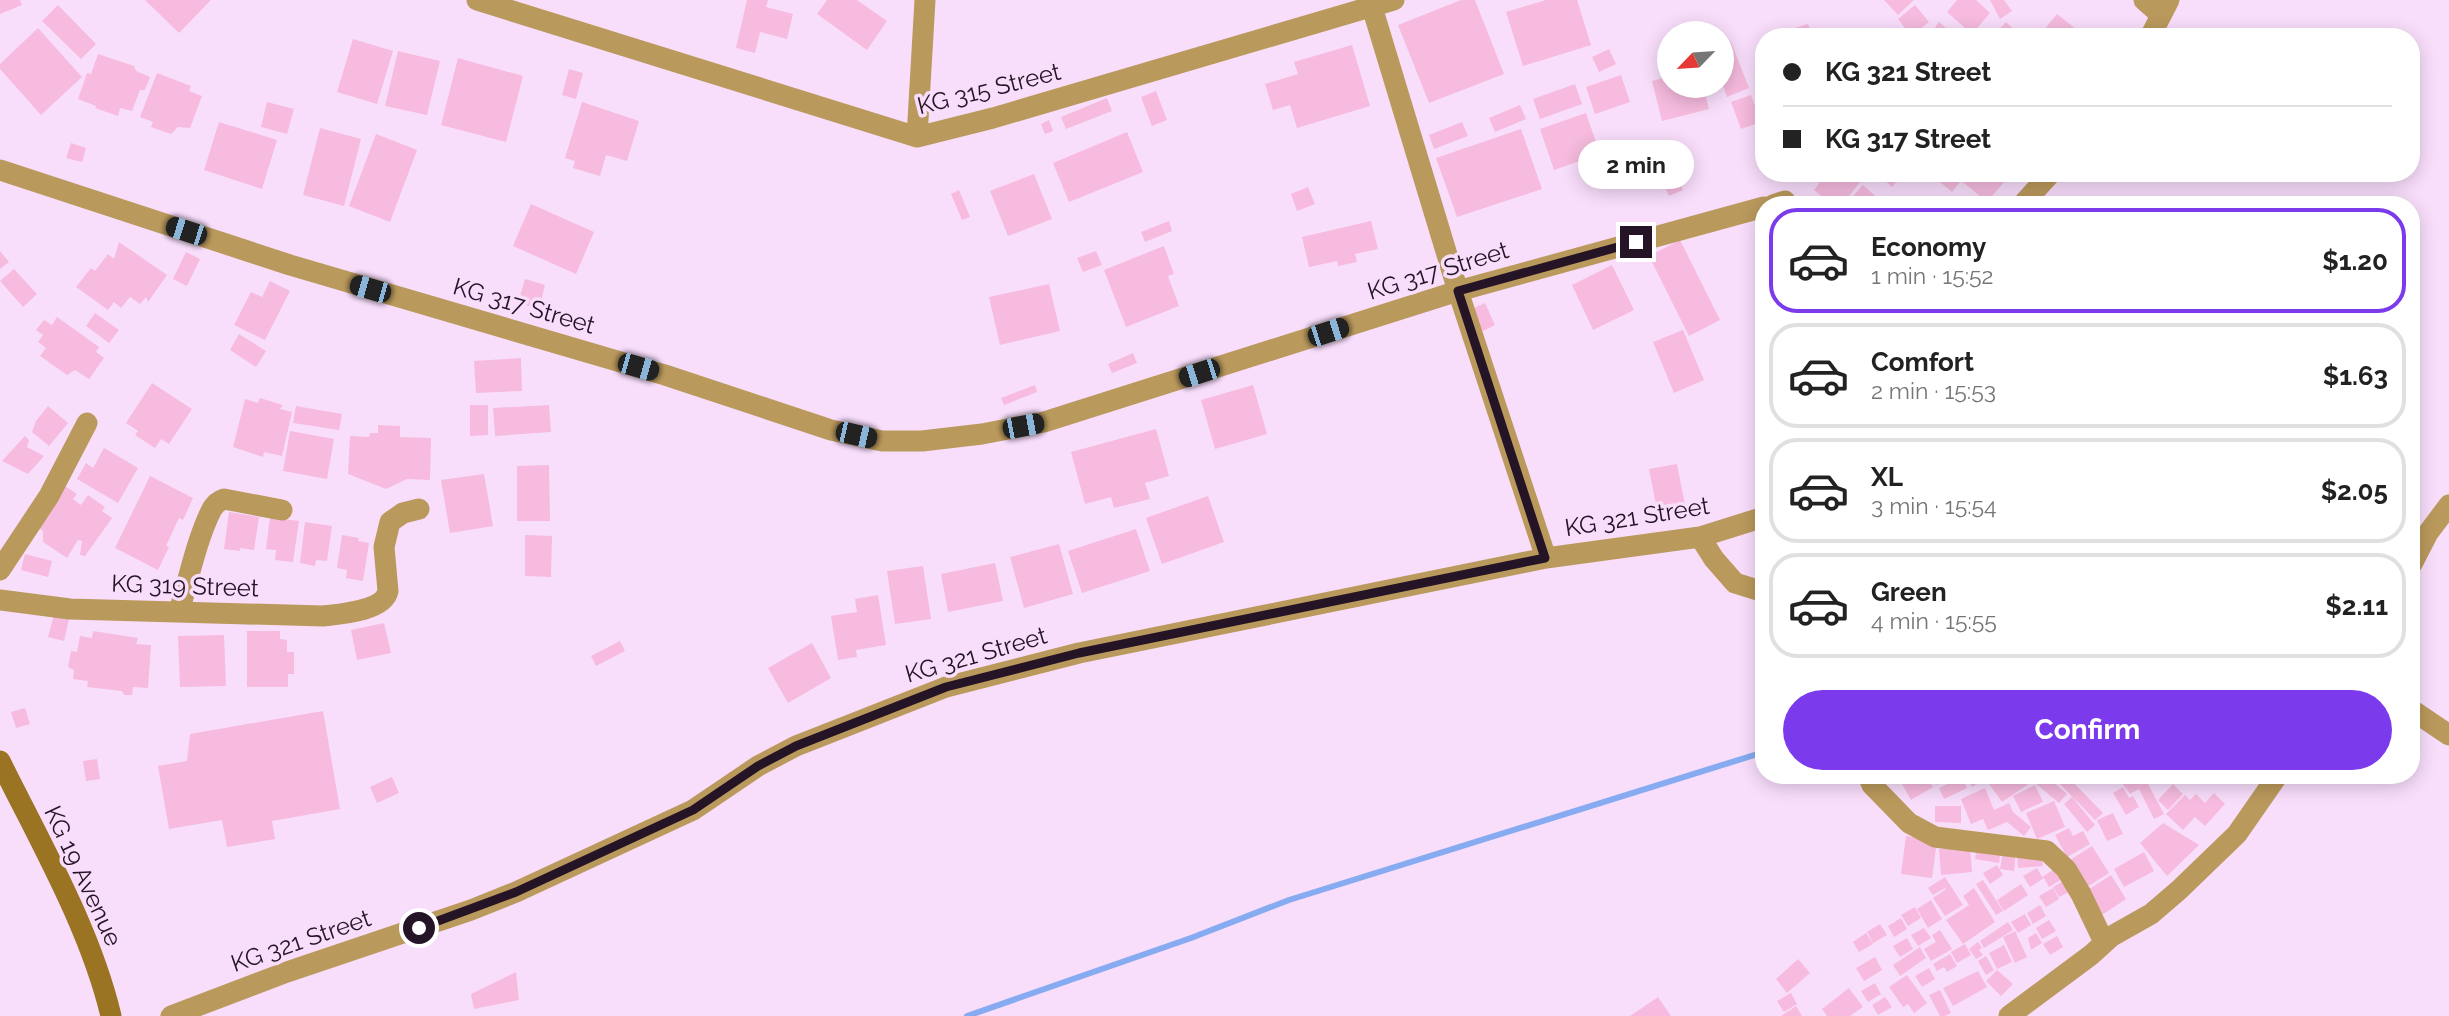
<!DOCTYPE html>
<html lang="en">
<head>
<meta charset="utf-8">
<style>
  :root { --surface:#fff; --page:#f2f2f2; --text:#222; --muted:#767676; --line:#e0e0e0; --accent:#7c3aed }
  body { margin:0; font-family:Raleway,sans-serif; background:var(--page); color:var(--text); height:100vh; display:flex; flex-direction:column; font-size:26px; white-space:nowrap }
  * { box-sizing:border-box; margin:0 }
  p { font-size:23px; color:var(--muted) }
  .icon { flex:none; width:38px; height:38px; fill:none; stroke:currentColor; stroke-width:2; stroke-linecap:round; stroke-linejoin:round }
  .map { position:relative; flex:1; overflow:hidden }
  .sheet { position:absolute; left:1755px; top:196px; width:665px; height:588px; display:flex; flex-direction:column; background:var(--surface); border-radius:28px; box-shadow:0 4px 18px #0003 }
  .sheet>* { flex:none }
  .guide { position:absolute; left:1755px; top:28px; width:665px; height:154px; border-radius:28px; box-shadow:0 4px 18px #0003; display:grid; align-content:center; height:154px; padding:0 28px; background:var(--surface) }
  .needle { width:46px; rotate:245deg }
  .tools { position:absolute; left:1657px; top:21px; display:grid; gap:14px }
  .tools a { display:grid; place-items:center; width:77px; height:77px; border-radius:50%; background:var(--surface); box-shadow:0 4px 18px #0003; font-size:35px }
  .end { position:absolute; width:32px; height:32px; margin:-16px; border:9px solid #241426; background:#fff; box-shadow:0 0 0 4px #fff }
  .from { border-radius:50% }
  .bubble { position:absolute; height:49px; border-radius:24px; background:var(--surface); box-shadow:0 4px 18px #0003; font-size:23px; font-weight:700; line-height:49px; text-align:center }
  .car { position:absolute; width:21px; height:42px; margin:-21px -10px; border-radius:9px; box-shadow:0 0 5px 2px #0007; background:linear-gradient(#222 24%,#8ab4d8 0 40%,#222 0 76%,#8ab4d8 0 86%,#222 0) }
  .guide b { display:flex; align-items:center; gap:24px; height:66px; font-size:26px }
  .guide b+b { border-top:2px solid var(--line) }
  .guide i { width:18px; height:18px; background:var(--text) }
  ul { padding:12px 0 0; list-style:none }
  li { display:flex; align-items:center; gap:21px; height:105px; margin:0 14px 10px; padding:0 14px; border:4px solid var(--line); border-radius:28px }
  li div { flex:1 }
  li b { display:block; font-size:26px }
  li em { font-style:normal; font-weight:700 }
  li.on { border-color:var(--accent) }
  li>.icon { width:63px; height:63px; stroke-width:1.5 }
  .action { display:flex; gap:14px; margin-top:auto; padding:14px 28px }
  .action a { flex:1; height:80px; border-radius:42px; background:var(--accent); color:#fff; font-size:28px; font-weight:700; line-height:80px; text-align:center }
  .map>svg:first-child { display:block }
</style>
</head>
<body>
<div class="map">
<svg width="2449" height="1016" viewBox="0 0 2449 1016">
  <rect width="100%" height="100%" fill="#f9defc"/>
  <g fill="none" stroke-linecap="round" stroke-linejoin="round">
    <path stroke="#86abf1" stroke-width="6" d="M967,1016L1191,938L1289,900L1764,752"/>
  </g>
  <path fill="#f6bbde" d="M0,0H20L22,5L0,14Z
    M145,0H211L179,33Z
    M747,0H768L766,7L793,14L787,39L760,32L755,53L736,48Z
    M827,0H857L887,21L867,50L817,14Z
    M1461,0H1475L1504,74L1429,103L1398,25Z
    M1546,0H1577L1591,45L1523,66L1506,12Z
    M1884,0H1914L1898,15Z
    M1957,0H1976L1990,13L1972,34L1947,12Z
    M1990,0H2004L2012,11L2000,19Z
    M58,5L96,44L81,59L42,21Z
    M1915,5L1929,22L1911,36L1898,19Z
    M2057,14L2086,37H2038Z
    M1939,22L1957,37H1928Z
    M2006,22L2022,37H1992Z
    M1808,24L1813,37H1769V36Z
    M38,28L82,77L41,115L0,69V64Z
    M353,39L393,51L377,104L337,92Z
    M1731,42L1749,88L1727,97L1722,83V45Z
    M1352,45L1370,106L1297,128L1290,105L1273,110L1265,84L1298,74L1294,62Z
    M1609,49L1616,64L1599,72L1592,57Z
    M398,51L440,61L427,115L385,106Z
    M98,54L134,66L136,71L150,77L145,90H140L132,111L120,108L118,116L95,108L96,106L78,99L87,73L91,74Z
    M458,58L523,76L506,142L441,125Z
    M569,69L583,73L576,99L562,95Z
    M157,73L191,86L189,91L202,96L190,128L178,127L171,134L151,127L153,122L140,117Z
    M1621,75L1630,102L1595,114L1586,87Z
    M1670,76V86H1703L1709,109L1662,121L1652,81Z
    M1575,84L1582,104L1540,119L1533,99Z
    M1156,91L1167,120L1152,126L1141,97Z
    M1751,95L1761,122L1741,129L1731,102Z
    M1107,98L1112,111L1066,129L1061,117Z
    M267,102L294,109L287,134L261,127Z
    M582,102L639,121L627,161L606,155L600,176L573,168L575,161L565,158Z
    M1520,105L1526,119L1495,132L1489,118Z
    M1586,113L1600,154L1554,170L1540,129Z
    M1049,120L1053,131L1045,134L1041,124Z
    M219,122L277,140L262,189L204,170Z
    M1462,122L1468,136L1434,149L1429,135Z
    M320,128L361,139L344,206L303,195Z
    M1521,129L1542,189L1457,217L1436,158Z
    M1127,132L1143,172L1069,202L1053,163Z
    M376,134L417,150L390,222L349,206Z
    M71,143L86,148L82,162L66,158Z
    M1668,157L1683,190L1669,196L1654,163Z
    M1827,173H1867L1842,205H1832L1814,190Z
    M1877,173H1904L1892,187Z
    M1929,173H1950L1960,182L1952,192Z
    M1960,173H1996L2005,181L1987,202L1957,177Z
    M1034,174L1052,219L1008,236L990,191Z
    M1863,185L1885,205H1845Z
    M1308,187L1315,204L1297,211L1291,194Z
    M959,190L970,217L962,220L951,194Z
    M531,204L594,232L576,274L513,246Z
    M1169,221L1172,231L1145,242L1141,232Z
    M1371,221L1378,249L1355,254L1357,262L1338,266L1337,261L1309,267L1302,237Z
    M1680,240L1720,320L1689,336L1649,256Z
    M119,242L167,275L148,302L146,297L140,304L130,297L121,308L114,302L108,310L76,287L91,268L95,271L108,254L114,259Z
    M1164,246L1174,274L1168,276L1179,306L1126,327L1104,270Z
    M0,251L9,262L0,269Z
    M1096,251L1102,265L1083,272L1077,258Z
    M186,252L200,259L187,286L173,279Z
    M1612,265L1634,310L1593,330L1572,285Z
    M14,269L37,294L23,307L0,281Z
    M525,279L545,285L539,309L518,303Z
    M270,281L290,291L265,340L234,325L251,292L262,297Z
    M1049,284L1060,331L1000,345L989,297Z
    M1485,303L1495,325L1475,335L1465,312Z
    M95,313L119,330L109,343L86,326Z
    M57,317L99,347L96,352L104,358L89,379L75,370L67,375L40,356L46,348L38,342L43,335L36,330L44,320L52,325Z
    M1683,330L1704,380L1674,393L1653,342Z
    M239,334L266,351L256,367L230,350Z
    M1133,353L1137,363L1112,373L1108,364Z
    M521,358L522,391L476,393L474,361Z
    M152,383L192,409L169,444L161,439L155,448L135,435L138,431L126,423Z
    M1035,385L1037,392L1004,405L1001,398Z
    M1253,385L1267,434L1215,449L1201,400Z
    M260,398L283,405L280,409L292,412L282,456L264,452L263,457L233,447L245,399L258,403Z
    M470,405H488V435L470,436Z
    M549,405L551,432L495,436L493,408Z
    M48,406L68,423L49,446L32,432L36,421Z
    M296,406L342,414L339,430L293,423Z
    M378,425L400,426V437L431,438L430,480L407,479L386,489L348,474L350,436L369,437L370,433H378Z
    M1156,429L1169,476L1145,483L1150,499L1114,508L1111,497L1085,504L1071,452Z
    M290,431L334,439L327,479L283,471Z
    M25,436L29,440L27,447L44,456L28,474L2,461Z
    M104,448L138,468L118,503L77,479L86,463L93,468Z
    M1677,464L1686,510L1658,515L1649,469Z
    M549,465L550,521H517V466Z
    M484,474L493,526L450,533L441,480Z
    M150,476L193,498L183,520L179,518L166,546L169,547L158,570L115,548Z
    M65,486L77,494L73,499L81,505L88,495L105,507L102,511L112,518L85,556L80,555L82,541L78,540L67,558L43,542V531L36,526Z
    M1208,496L1224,542L1162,564L1146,518Z
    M229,512L259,517L254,550L240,548V551L224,549Z
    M270,517L299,521L293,562L275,560L276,550L266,549Z
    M305,522L332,526L327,561L316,560L315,566L300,563Z
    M1136,529L1150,571L1082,593L1068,551Z
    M342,535L359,538L358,541L369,543L363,581L346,578L347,570L337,568Z
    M525,535L552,536L551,577L525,576Z
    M1059,544L1073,594L1024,608L1010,557Z
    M25,554L52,561L48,577L21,570Z
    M995,563L1003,601L948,612L941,574Z
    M923,566L931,619L895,624L887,571Z
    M878,595L886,645L856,650L857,657L838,660L831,616L857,612L855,599Z
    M54,615L69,619L64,641L48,637Z
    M384,623L391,653L357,660L351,630Z
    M93,631L138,638L136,644L151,645L148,688L133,687L132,695H124L122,691L87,687L88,681L73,679L74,670L68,667L71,651L77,652L80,636L92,638Z
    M247,631H280V639L287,640V652H294V674H288V687H247Z
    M224,635L226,686L180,687L178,636Z
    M620,641L625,651L596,666L591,656Z
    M812,643L831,678L788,703L768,668Z
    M25,708L30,724L16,728L11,712Z
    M323,711L340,809L272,821L275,839L227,847L222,820L169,829L158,766L187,761L190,734Z
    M97,759L100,779L86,781L83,761Z
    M1884,775H1907L1891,783L1890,780L1887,782Z
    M1917,775H1926L1933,787L1911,800L1902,784Z
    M1932,775H1957L1936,785Z
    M1965,775H1975L1979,783L1972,787Z
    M1989,775H2025L2030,783L2002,802L1985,778Z
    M2040,775H2045L2067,794L2059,803L2034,782Z
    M2048,775H2066L2103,813L2095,820L2057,781L2055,783Z
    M2116,775H2138L2148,784L2164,814L2154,819L2139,789L2130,794Z
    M392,777L399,793L377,803L370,787Z
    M1962,777L1967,788L1944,799L1939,788Z
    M2173,784L2183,794L2168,810L2158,800Z
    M2035,785L2043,802L2021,812L2013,796Z
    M2123,787L2129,798L2133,796L2139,807L2126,815L2113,793Z
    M1985,788L1994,810L2009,803L2013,812L2031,827L2024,836L2007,822L1988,830L1983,819L1971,824L1961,799Z
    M2214,793L2225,804L2205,826L2195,817L2183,830L2166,814L2185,795L2190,800L2196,794L2205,803Z
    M2072,797L2095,825L2087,832L2064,804Z
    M2054,801L2065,827L2037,839L2026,813Z
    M1935,806H1961V823L1935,822Z
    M2113,813L2123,834L2107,841L2097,820Z
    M2163,823L2199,845L2167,876L2140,843Z
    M2069,828L2073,836L2083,831L2090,844L2067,857L2055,835Z
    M1906,836L1937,841L1932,878L1901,874Z
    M1970,846L1972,872L1941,875L1939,849Z
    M1977,846L2001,850L1999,863L1975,859Z
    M2092,846L2109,873L2087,887L2070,860Z
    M2003,851L2016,852L2014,871L2000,869Z
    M2144,852L2154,871L2124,887L2114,869Z
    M2042,855L2043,866L2018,868L2017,856Z
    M1997,865L2003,875L1990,884L1983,873Z
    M2037,868L2042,877L2056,868L2062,879L2049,887L2044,878L2030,887L2023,876Z
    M2111,875L2126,899L2102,915L2086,891Z
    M1945,877L1963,905L1945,916L1933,898L1946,889L1945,888L1933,895L1928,888Z
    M2067,879L2073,890L2059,897L2053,887Z
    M1983,880L2003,911L1996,915L1976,884Z
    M2021,884L2028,895L2004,911L1997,900Z
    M1974,888L1995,922L1963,944L1946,920L1969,905L1963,896Z
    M2053,888L2059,899L2046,907L2039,896Z
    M1931,900L1942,919L1928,928L1917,909Z
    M2040,905L2046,916L2033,924L2027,913Z
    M1915,907L1921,918L1908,926L1901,915Z
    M2025,914L2031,925L2018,933L2011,922Z
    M1901,918L1907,929L1894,937L1888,926Z
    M2049,920L2056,931L2042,939L2036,928Z
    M2008,922L2013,930L1984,948L1980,941Z
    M1880,924L1887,935L1873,943L1867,932Z
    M1924,928L1931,938L1918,946L1911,935Z
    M1940,930L1952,949L1931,961L1924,949L1936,942L1932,935Z
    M2015,931L2027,957L2015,963L2003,937Z
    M1866,933L1873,944L1859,952L1853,942Z
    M2036,933L2042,943L2031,950L2028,938Z
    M2057,936L2063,947L2050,955L2043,944Z
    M1907,938L1913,949L1900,957L1893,946Z
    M1978,942L1982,948L1979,950L1983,955L1976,959L1969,949Z
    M1965,944L1971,955L1957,963L1951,952Z
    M2004,945L2012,962L1997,969L1989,953Z
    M1920,947L1926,958L1900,976L1893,965Z
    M1950,954L1957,966L1947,972L1944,967L1937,971L1933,964Z
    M1986,956L1994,970L1986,975L1978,961Z
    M1875,957L1882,970L1864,981L1856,968Z
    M1798,959L1810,973L1787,993L1776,979Z
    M1929,968L1935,979L1922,987L1915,976Z
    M1997,970L2013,984L2001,996L1986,981Z
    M1978,971L1987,987L1953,1006L1943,988Z
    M516,972L519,1000L474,1009L471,994Z
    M1907,975L1927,1003L1914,1013L1908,1004L1903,1007L1889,987Z
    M1875,983L1881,994L1868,1002L1861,991Z
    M1849,988L1863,1007L1850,1016H1827L1822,1009Z
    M1940,990L1951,1013L1945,1016H1940L1929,995Z
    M1791,993L1797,1004L1784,1012L1777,1001Z
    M1658,997L1671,1016H1630Z
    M1885,997L1892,1007L1878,1015L1872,1005Z
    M1796,1006L1802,1016H1781Z"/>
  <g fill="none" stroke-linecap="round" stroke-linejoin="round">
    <path stroke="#ba995c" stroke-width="21" d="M477,0L917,137L993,118L1394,0
      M2144,0L2160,14
      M1372,7L1458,291L1546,558
      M2150,37L2169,0
      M917,137L925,0
      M0,170L290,265L665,375L831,430L882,441H922L982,434L1044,422L1458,291L1764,207
      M1773,205L1785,201
      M2022,205L2051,173
      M1700,537L1714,559L1735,583L1764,592
      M2412,564L2428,533L2449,505
      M0,570L49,496L87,423
      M0,600L70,609L323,616C340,614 384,611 388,591L384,547L390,522L403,513L419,509
      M179,612C188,581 197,538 212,509C215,504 218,501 224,499L282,510
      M2412,710L2449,735
      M1868,775L1872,785L1909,823L1935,837L2047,851L2066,869L2081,894L2104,942
      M171,1016L287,972L471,910L516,892L693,810L758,766L796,746L946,687L1079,653L1546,558L1700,537L1764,517
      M2009,1016L2091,955L2112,936L2151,914L2179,890L2237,834L2278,775"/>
    <path stroke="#9a7422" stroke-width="21" d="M0,761C40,842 90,928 111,1016"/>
  </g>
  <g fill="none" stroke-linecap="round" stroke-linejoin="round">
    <path stroke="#241426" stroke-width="9" d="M419,928L516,892L693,810L758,766L796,746L946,687L1079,653L1545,558L1458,291L1636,242"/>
  </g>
  <g text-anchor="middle" stroke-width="7" stroke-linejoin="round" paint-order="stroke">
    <g font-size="24" fill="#241426" stroke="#f9defc">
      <text transform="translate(989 89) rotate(-14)" y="8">KG 315 Street</text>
      <text transform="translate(1438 271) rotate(-17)" y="8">KG 317 Street</text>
      <text transform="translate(524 306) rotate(16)" y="8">KG 317 Street</text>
      <text transform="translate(1637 517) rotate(-9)" y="8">KG 321 Street</text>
      <text transform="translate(185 586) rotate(2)" y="8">KG 319 Street</text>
      <text transform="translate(976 655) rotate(-16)" y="8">KG 321 Street</text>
      <text transform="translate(83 876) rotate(65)" y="8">KG 19 Avenue</text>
      <text transform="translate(301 941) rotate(-19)" y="8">KG 321 Street</text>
    </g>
  </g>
</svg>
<div class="tools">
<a><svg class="needle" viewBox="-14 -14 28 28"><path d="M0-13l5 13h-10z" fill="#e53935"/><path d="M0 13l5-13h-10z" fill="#767676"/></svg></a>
</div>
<i class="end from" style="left:419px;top:928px"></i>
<i class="end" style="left:1636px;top:242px"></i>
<div class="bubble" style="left:1578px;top:140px;width:116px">2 min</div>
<i class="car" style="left:186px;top:231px;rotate:288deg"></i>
<i class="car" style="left:370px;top:289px;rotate:286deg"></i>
<i class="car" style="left:1328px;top:332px;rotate:72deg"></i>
<i class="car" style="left:638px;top:367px;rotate:106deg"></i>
<i class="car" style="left:1199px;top:373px;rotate:252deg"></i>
<i class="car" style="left:1023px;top:426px;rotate:79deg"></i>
<i class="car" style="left:856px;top:435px;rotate:103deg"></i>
<div class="guide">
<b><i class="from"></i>KG 321 Street</b>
<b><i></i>KG 317 Street</b>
</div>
<section class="sheet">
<ul>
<li class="on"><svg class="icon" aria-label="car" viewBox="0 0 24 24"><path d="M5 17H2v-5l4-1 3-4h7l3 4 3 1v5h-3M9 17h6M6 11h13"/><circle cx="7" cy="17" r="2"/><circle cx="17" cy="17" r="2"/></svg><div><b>Economy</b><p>1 min · 15:52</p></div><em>$1.20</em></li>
<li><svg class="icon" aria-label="car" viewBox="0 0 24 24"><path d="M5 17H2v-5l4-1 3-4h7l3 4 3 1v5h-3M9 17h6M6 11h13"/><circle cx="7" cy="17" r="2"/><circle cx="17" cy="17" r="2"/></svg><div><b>Comfort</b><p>2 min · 15:53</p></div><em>$1.63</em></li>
<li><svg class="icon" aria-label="car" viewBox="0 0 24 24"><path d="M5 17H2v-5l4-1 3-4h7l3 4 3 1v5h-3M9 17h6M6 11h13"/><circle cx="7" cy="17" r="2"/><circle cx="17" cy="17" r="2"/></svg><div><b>XL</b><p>3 min · 15:54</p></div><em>$2.05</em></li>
<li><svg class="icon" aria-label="car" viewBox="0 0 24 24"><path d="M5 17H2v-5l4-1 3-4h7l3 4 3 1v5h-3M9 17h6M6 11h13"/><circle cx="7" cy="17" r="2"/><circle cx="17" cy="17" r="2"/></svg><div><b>Green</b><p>4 min · 15:55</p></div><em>$2.11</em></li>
</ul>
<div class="action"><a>Confirm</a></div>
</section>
</div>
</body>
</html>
